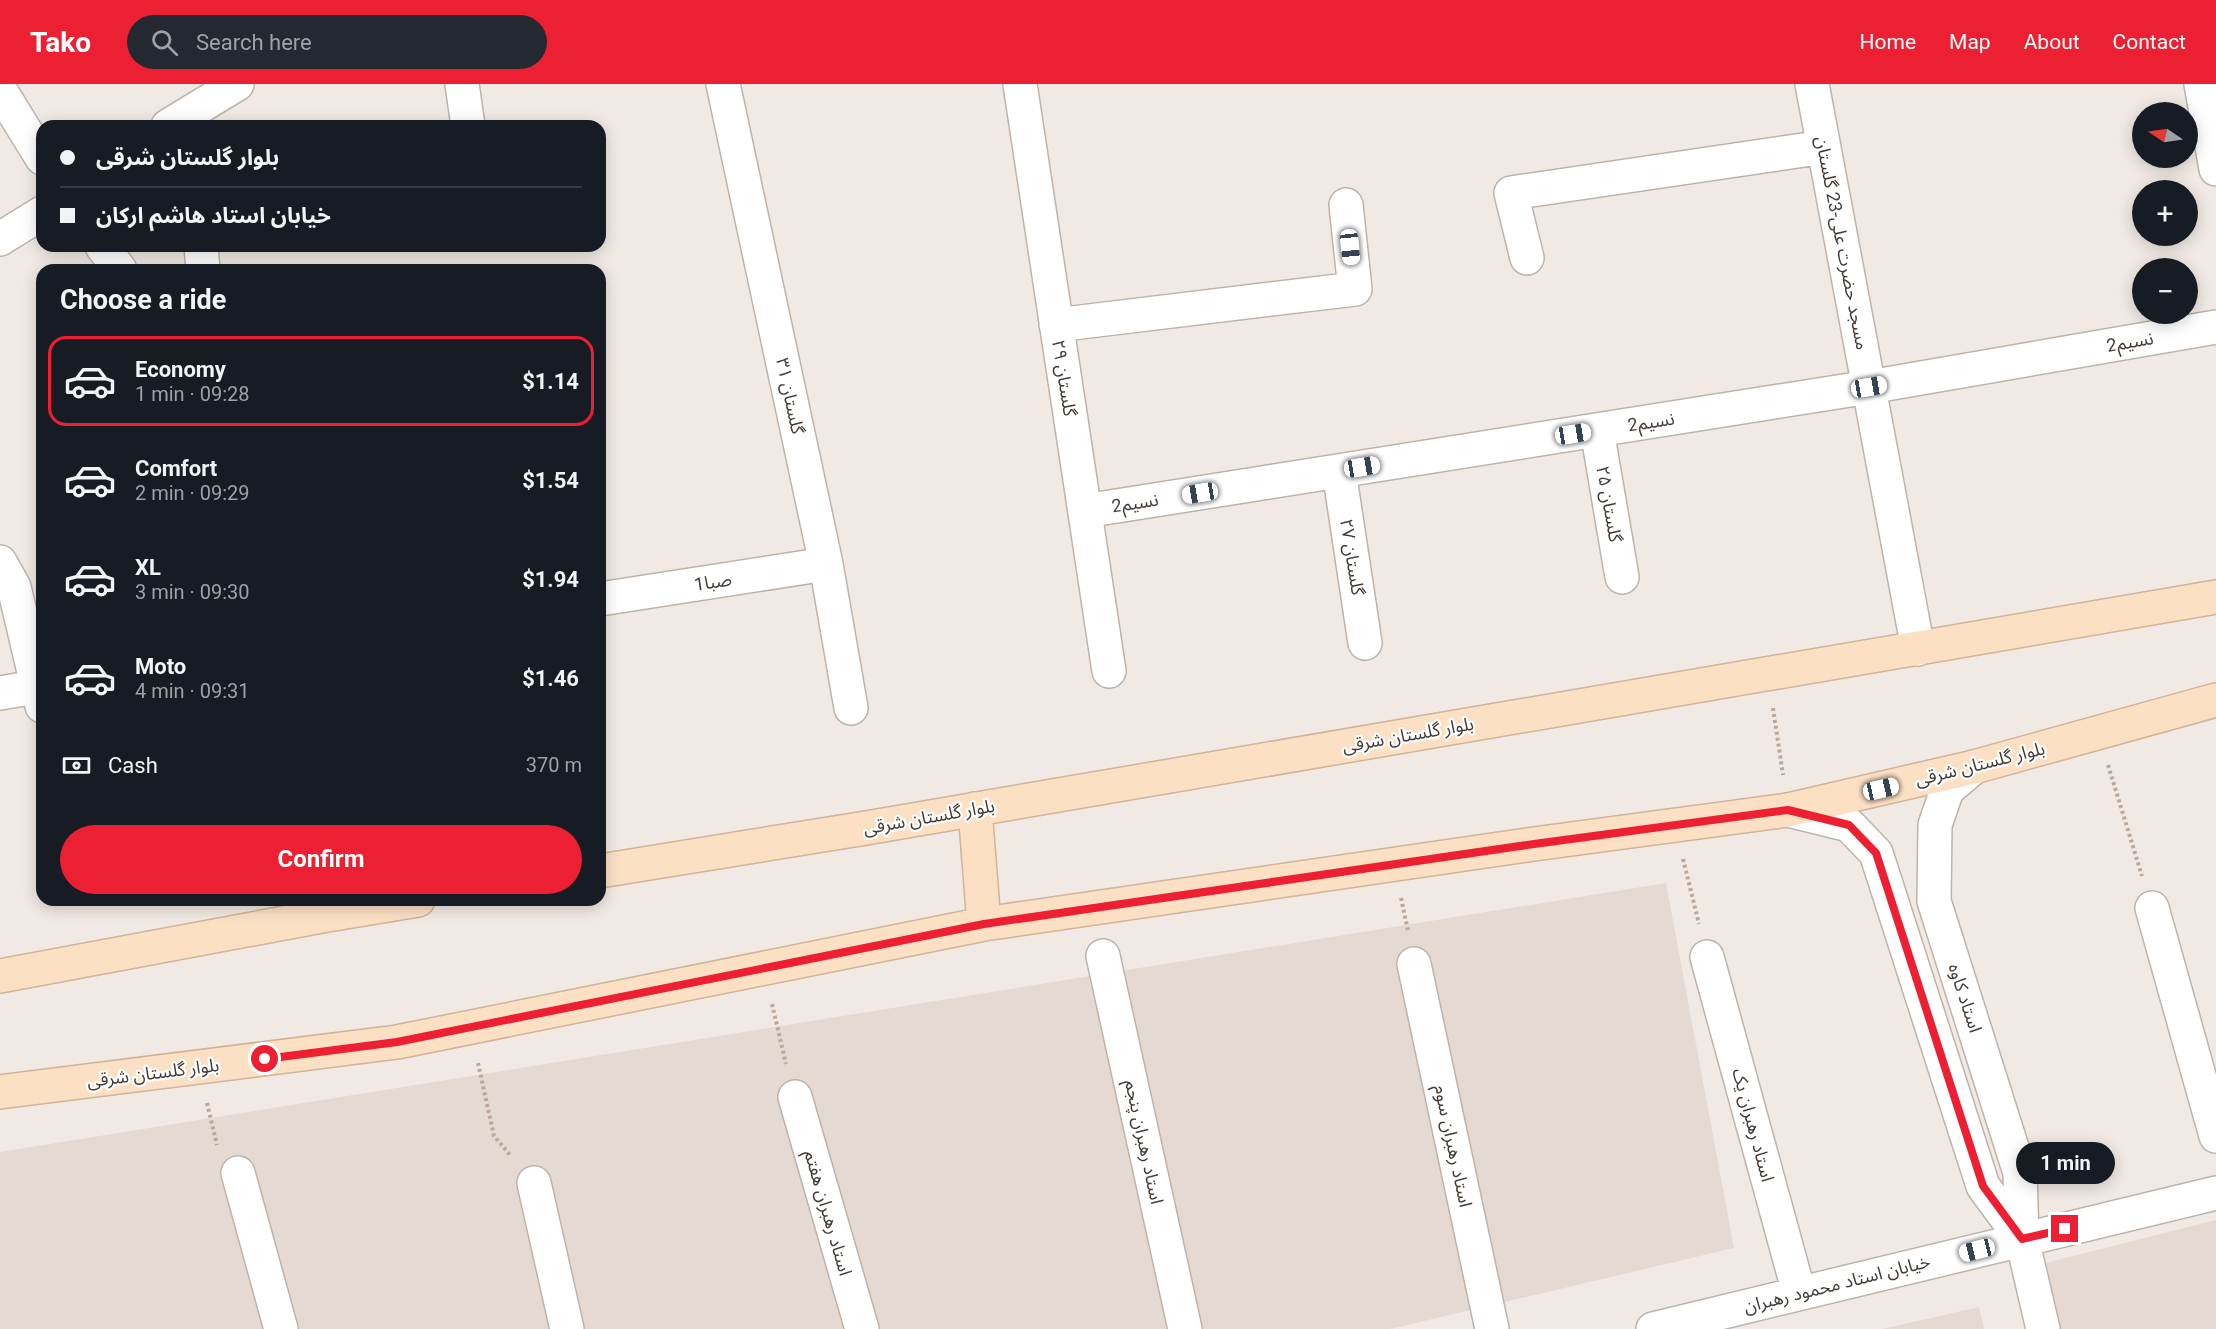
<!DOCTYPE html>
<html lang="en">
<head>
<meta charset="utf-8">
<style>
  :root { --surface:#171b24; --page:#242831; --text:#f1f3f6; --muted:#9ea1a6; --line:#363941; --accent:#ec2032 }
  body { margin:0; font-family:Roboto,"Noto Sans Arabic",sans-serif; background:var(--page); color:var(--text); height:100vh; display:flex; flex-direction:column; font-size:22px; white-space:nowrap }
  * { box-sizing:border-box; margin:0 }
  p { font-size:20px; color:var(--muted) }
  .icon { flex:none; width:33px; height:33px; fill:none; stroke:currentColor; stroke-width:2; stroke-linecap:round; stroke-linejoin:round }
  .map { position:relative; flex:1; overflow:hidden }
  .drawer { position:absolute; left:36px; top:180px; width:570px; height:642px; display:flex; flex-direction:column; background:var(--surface); border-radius:18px; box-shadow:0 3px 15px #0003 }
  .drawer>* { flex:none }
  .top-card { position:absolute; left:36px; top:36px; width:570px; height:132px; border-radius:18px; box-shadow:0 3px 15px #0003; display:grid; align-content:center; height:132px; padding:0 24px; background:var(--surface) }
  .needle { width:39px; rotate:283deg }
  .fabs { position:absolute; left:2132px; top:18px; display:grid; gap:12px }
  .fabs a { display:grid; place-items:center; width:66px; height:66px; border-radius:50%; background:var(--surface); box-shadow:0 3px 15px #0003; font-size:30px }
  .end { position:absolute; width:27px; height:27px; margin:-14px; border:8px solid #ec2032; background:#fff; box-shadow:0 0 0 3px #fff }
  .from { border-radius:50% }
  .bubble { position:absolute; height:42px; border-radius:21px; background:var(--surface); box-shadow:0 3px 15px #0003; font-size:20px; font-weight:700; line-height:42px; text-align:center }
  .car { position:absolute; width:18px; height:36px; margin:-18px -9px; border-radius:8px; box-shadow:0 0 4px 2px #0007; background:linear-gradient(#fff 24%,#345 0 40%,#fff 0 76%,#345 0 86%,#fff 0) }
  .top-card b { display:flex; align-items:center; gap:21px; height:57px; font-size:22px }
  .top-card b+b { border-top:2px solid var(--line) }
  .top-card i { width:15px; height:15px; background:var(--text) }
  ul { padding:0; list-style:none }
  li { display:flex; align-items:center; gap:18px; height:90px; margin:0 12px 9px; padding:0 12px; border:3px solid transparent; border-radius:18px }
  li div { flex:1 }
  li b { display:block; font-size:22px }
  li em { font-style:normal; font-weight:700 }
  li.selected { border-color:var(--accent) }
  li>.icon { width:54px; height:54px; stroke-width:1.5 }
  h2 { padding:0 24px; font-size:27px; line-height:72px }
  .pay { display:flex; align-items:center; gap:15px; height:66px; padding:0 24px; font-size:22px }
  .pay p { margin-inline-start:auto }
  .action { display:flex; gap:12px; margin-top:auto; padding:12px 24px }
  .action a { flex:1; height:69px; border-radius:36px; background:var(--accent); color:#fff; font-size:24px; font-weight:700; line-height:69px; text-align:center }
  header { display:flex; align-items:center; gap:36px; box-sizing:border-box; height:84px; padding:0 30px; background:var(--accent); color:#fff }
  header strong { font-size:28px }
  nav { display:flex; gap:33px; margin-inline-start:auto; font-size:21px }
  .search { width:420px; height:54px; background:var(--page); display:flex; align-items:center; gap:15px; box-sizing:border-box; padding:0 21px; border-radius:33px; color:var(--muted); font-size:22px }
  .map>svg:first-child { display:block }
</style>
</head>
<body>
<header>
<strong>Tako</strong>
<div class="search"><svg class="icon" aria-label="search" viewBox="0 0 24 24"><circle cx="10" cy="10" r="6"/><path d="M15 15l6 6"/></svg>Search here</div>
<nav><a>Home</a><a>Map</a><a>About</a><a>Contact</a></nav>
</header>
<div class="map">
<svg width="2216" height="1245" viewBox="0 0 2216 1245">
  <rect width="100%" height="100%" fill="#f1eae4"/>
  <path fill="#e4dad2" d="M1666,799L1734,1164L1390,1245H0V1068Z
    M2216,1136V1245H2056L2038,1181Z
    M1979,1223L1984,1245H1882Z"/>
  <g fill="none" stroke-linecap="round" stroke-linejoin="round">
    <defs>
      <path id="street" d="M462,0L468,42
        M723,0L826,480L851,624
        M1020,0L1109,587
        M1812,0L1918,565
        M2201,0L2216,85
        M0,6L42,74
        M168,42L237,0
        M0,155L42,129
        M102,162L120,186
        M201,162L203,186
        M1527,174L1511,109L1824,63
        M1056,241L1355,205L1346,121
        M1597,346L1622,493
        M1339,387L1365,559
        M1085,427L1869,303L2216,243
        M0,478L14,503L42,622
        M600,515L826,480
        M0,609L42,602
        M1974,683L1947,706L1935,741L1934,817L2020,1089L2022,1155L2043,1245
        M1788,726L1849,741L1876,769L1983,1102L2022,1155
        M2152,824L2216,1052
        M1103,872L1185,1245
        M1707,873L1799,1209
        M1414,880L1492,1245
        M795,1013L862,1245
        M238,1089L281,1245
        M534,1099L567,1245
        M1653,1245L2216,1109"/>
      <path id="secondary" d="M975,725L984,840
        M600,787L866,744L2216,513
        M0,892L327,831L418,816
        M0,1008L397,958L984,840L1534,760L1788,726L1974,683L2216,616"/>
    </defs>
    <use href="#street" stroke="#beb3aa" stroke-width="36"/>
    <use href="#secondary" stroke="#d1b499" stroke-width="36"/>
    <path stroke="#bca899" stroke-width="4" stroke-dasharray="3 3" stroke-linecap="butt" d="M1773,624L1783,691
      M2108,681L2142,792
      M1683,775L1699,840
      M1401,814L1408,847
      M772,920L786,980
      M478,979L494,1052L511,1072
      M207,1019L217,1061"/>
    <use href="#street" stroke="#fff" stroke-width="33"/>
    <use href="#secondary" stroke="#fbe0c4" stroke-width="33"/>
  </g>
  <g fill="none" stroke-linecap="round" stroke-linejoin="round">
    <path stroke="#ec2032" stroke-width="8" d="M265,975L397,958L984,840L1534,760L1788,726L1849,741L1876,769L1983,1102L2022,1155L2065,1145"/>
  </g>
  <g text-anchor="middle" stroke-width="4.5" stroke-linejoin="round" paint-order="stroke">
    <g font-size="18" fill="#423a34" stroke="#fff">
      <text transform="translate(1842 159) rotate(79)" y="6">مسجد حضرت علی-23 گلستان</text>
      <text transform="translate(2130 258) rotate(-10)" y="6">نسیم2</text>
      <text transform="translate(1064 294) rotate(81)" y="6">گلستان ۲۹</text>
      <text transform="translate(790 312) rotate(78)" y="6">گلستان ۳۱</text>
      <text transform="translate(1651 338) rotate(-9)" y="6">نسیم2</text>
      <text transform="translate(1135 419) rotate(-9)" y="6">نسیم2</text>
      <text transform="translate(1609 420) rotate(80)" y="6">گلستان ۲۵</text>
      <text transform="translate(1352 473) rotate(81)" y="6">گلستان ۲۷</text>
      <text transform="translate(713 498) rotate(-9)" y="6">صبا1</text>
      <text transform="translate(1408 651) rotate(-10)" y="6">بلوار گلستان شرقی</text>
      <text transform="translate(1980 680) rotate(-14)" y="6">بلوار گلستان شرقی</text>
      <text transform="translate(929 733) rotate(-10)" y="6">بلوار گلستان شرقی</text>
      <text transform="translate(1965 914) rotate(72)" y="6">استاد کاوه</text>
      <text transform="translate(153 989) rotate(-7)" y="6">بلوار گلستان شرقی</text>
      <text transform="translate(1753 1041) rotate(75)" y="6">استاد رهبران یک</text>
      <text transform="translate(1144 1058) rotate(78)" y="6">استاد رهبران پنجم</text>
      <text transform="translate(1453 1062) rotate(78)" y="6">استاد رهبران سوم</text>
      <text transform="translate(828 1129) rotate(74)" y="6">استاد رهبران هفتم</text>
      <text transform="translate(1837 1200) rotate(-14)" y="6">خیابان استاد محمود رهبران</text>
    </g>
  </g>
</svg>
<div class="fabs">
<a><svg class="needle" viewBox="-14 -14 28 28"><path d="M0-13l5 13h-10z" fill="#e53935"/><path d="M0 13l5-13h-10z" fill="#9ea1a6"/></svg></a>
<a>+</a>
<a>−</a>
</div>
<i class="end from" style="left:265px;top:975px"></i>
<i class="end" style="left:2065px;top:1145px"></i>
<div class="bubble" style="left:2016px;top:1058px;width:99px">1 min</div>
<i class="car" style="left:1350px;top:163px;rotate:174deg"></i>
<i class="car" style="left:1869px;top:303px;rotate:80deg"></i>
<i class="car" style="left:1573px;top:350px;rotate:81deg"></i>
<i class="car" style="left:1362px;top:383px;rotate:81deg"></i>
<i class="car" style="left:1200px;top:409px;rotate:261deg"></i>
<i class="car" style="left:1881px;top:705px;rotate:77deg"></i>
<i class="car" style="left:1977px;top:1166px;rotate:256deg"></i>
<div class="top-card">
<b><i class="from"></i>بلوار گلستان شرقی</b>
<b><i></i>خیابان استاد هاشم ارکان</b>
</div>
<section class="drawer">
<h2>Choose a ride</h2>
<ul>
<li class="selected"><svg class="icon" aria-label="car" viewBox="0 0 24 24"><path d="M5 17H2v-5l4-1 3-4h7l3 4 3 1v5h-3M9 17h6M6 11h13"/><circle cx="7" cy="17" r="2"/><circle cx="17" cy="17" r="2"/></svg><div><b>Economy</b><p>1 min · 09:28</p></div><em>$1.14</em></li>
<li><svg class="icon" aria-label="car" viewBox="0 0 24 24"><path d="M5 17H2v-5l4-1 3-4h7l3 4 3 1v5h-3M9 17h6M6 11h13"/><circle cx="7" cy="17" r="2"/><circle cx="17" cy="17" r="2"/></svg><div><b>Comfort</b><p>2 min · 09:29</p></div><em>$1.54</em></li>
<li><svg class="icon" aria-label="car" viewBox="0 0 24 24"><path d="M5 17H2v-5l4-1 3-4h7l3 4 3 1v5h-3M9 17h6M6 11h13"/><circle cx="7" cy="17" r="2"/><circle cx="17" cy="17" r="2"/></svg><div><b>XL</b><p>3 min · 09:30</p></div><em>$1.94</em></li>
<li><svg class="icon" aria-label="car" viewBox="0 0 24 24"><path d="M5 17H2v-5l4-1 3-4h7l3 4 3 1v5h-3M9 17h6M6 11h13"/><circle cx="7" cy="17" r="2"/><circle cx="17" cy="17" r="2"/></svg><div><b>Moto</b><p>4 min · 09:31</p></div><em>$1.46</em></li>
</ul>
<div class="pay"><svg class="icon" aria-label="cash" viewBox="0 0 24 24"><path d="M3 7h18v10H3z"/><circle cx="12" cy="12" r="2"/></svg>Cash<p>370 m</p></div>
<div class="action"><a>Confirm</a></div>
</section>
</div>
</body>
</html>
